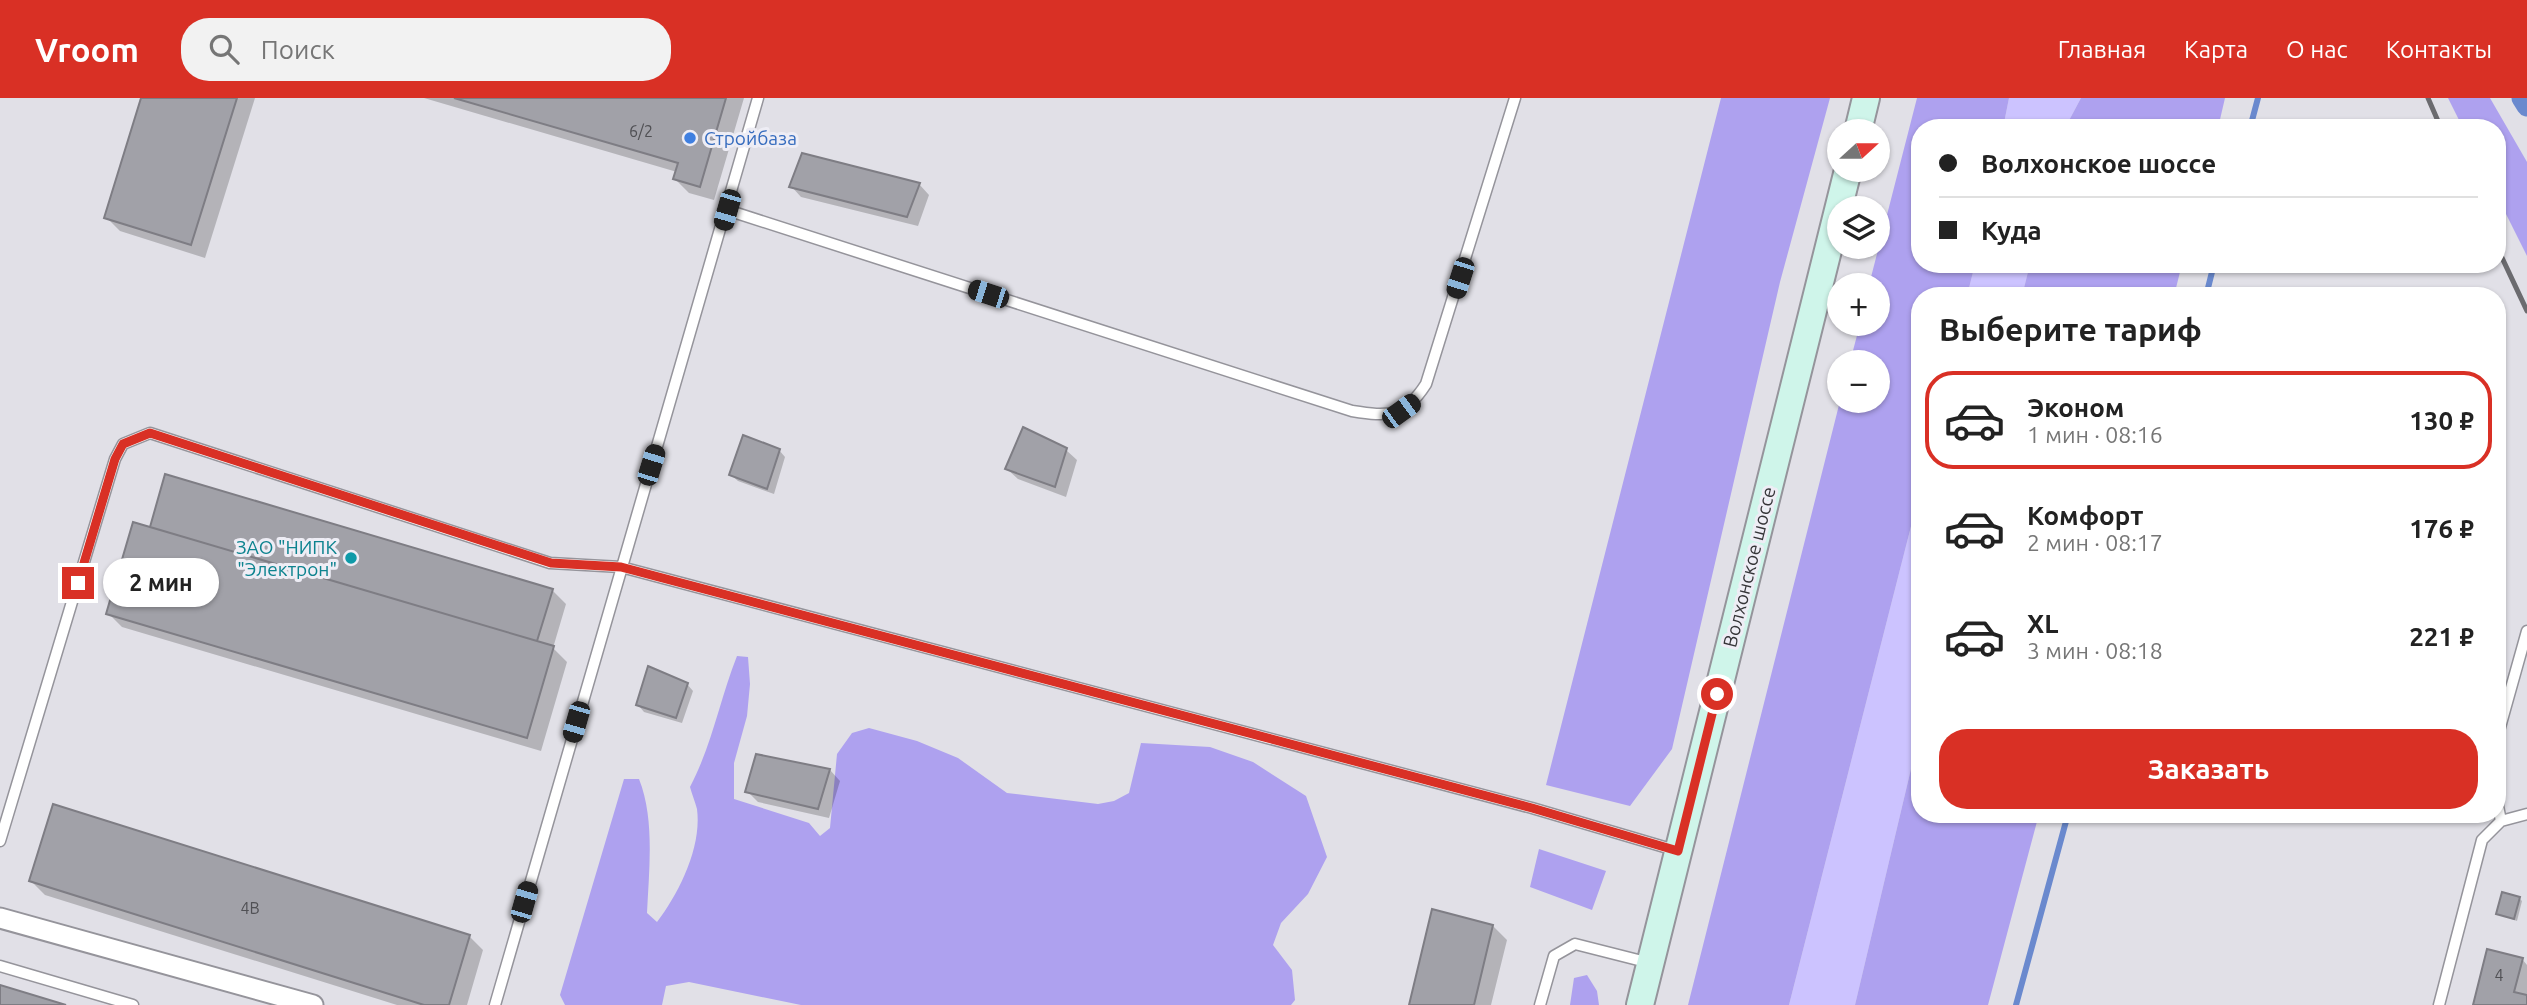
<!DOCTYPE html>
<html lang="ru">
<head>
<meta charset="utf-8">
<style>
  :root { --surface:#fff; --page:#f2f2f2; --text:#222; --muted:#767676; --line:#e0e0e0; --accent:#d93025 }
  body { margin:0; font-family:Ubuntu,sans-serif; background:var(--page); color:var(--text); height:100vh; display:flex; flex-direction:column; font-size:26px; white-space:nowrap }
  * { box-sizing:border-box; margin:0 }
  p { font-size:23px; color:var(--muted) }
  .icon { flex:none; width:38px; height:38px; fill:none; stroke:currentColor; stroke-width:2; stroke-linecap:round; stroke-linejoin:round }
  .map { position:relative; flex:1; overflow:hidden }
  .panel { position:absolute; left:1911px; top:189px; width:595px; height:536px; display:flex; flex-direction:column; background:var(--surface); border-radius:28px; box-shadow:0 2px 5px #0004 }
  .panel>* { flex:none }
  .top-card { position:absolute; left:1911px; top:21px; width:595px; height:154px; border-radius:28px; box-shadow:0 2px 5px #0004; display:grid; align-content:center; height:154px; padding:0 28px; background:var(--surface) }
  .needle { width:46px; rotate:69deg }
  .tools { position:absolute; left:1827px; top:21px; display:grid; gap:14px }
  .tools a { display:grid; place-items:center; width:63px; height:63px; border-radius:50%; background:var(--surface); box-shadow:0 2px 5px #0004; font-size:35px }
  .end { position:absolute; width:32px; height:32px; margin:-16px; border:9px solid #d93025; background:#fff; box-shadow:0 0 0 4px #fff }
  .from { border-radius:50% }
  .bubble { position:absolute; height:49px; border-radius:24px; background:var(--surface); box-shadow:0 2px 5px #0004; font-size:23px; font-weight:700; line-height:49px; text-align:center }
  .car { position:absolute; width:21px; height:42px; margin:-21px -10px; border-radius:9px; box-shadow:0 0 5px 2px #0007; background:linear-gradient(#222 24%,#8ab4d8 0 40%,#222 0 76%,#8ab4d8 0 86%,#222 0) }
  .top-card b { display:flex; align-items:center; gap:24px; height:66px; font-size:26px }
  .top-card b+b { border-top:2px solid var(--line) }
  .top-card i { width:18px; height:18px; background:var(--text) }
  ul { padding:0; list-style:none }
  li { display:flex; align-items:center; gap:21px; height:98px; margin:0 14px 10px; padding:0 14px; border:4px solid transparent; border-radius:28px }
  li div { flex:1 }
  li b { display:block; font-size:26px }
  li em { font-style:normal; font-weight:700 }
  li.on { border-color:var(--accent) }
  li>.icon { width:63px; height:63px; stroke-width:1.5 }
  h2 { padding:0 28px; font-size:32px; line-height:84px }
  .primary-button { display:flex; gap:14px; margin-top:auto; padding:14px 28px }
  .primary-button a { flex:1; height:80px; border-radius:28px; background:var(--accent); color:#fff; font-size:28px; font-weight:700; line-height:80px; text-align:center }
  header { display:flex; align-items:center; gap:42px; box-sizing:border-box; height:98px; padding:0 35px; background:var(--accent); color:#fff }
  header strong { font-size:33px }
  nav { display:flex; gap:38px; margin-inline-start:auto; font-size:24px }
  .search { width:490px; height:63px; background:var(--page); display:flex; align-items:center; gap:18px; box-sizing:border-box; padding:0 24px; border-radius:28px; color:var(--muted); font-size:26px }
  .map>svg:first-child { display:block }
</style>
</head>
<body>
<header>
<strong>Vroom</strong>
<div class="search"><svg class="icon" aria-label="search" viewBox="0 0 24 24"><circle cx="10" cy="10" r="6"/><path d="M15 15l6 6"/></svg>Поиск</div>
<nav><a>Главная</a><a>Карта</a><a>О нас</a><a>Контакты</a></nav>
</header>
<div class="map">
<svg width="2527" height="907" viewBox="0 0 2527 907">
  <rect width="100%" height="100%" fill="#e1e0e7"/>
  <path fill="#ccc3ff" d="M2009,0H2081L2065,30H2003Z
    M1975,166H2030L2022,198H1967Z
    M1920,393V633L1855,907H1789Z"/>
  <path fill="#aea1ef" d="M1721,0H1830L1780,184L1672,651L1630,708L1546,687Z
    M1917,0H2009L2003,30H1920V166H1975L1967,198H1920V393L1789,907H1688L1840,303H1878V264H1850L1860,226H1878V187H1869Z
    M2081,0H2225L2218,30H2065Z
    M2448,0H2490L2527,64V158L2497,98V30H2463Z
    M2030,166H2182L2174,198H2022Z
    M737,558L748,559L750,586L747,618L734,665V701L809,725L820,738L830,730L837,656L852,635L869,630L917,643L958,660L1007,695L1098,706L1114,703L1129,695L1141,645L1210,649L1253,664L1306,698L1327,759L1308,796L1281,825L1273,847L1292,872L1295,902L1291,907H801L689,884L666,888L662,907H565L560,897L624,681H639C655,721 649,772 647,815L657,824C679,795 702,749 697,711C695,704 692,696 690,689C712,647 720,601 737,558Z
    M1920,633V716H2039L1988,907H1855Z
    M1539,751L1606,773L1592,812L1530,789Z
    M1587,877L1597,893L1599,907H1570L1574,880Z"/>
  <path fill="#0003" d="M143,0H255L205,160L120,133L106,119Z
    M424,0H744L714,102L689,95L675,81L677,74Z
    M919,86L929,97L918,128L801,99L791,88Z
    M779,352L785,359L774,396L738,383L731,377Z
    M1066,352L1077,362L1066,399L1018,381L1007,371Z
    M166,378L552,492L566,506L553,550L567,564L541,653L122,529L108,515L151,431Z
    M687,586L693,593L682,625L644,614L638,607Z
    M830,672L840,683L829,720L758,704L747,693Z
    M31,783L469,838L483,852L467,907H397L45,797Z
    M2519,800L2522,803L2517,823L2498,816Z
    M1493,828L1507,842L1491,907H1411Z
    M2522,861L2527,867V907H2475Z"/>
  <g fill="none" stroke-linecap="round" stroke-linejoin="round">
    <path stroke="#6a89ce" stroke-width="6" d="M2250,30L2258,0
      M2206,198L2214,166
      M2016,907L2068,716"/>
    <path stroke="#6a89ce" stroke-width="21" d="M2522,0L2527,8"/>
  </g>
  <path fill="#a1a1a8" stroke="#7e7d84" stroke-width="2" d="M141,0H237L191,147L104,120Z
    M454,0H726L700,89L673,81L678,65Z
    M802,55L920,85L907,119L789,89Z
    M1023,329L1067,350L1055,389L1005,371Z
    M743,337L780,351L767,391L729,377Z
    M165,376L553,491L537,543L150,429Z
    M133,424L554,548L527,640L106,516Z
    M648,568L688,585L676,620L636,607Z
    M756,656L830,671L818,711L745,694Z
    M53,706L470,837L449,907H424L29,783Z
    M2502,794L2520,799L2514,821L2496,816Z
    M1432,811L1493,827L1474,907H1409Z
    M2487,851L2523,860L2514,894L2527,897V907H2473Z
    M0,887L66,907H0Z"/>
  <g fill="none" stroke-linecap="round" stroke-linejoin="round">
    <defs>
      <path id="lane" d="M727,112L1352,313C1389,319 1405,319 1426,286L1515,0
        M2497,640L2527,533
        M2497,703L2501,723
        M0,743L115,361L123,346L150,335L550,465L621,469L1532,710L1678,753
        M0,868L133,907
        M495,907L758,0
        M1540,907L1554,858L1575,846L1650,865
        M2439,907L2482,742L2501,723L2527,716"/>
      <path id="street" d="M0,820L313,907"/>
      <path id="secondary" d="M1858,33L1866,0
        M1640,907L1848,72"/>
    </defs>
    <use href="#lane" stroke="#95949b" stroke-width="13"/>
    <use href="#street" stroke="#95949b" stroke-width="23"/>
    <use href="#secondary" stroke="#95949b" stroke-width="30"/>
    <use href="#lane" stroke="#fff" stroke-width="10"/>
    <use href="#street" stroke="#fff" stroke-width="19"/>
    <use href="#secondary" stroke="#cff5ea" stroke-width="26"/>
    <path stroke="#6b6b6f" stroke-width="5" d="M2428,0L2441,30
      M2497,149L2527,213"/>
  </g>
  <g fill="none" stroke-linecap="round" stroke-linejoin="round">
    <path stroke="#d93025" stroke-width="9" d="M78,485L115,361L123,346L150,335L551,465L621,469L1532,710L1678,753L1717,596"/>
  </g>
  <circle fill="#3f7fe0" stroke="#eeedf5" stroke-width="2.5" cx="690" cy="40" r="7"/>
  <circle fill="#0f9aa8" stroke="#eeedf5" stroke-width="2.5" cx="351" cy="460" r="7"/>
  <g text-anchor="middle" stroke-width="6" stroke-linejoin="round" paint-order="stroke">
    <g font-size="16" fill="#505054">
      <text x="641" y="39">6/2</text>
      <text x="250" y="816">4В</text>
      <text x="2499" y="883">4</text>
    </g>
    <g font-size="19" fill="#366cbe" stroke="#eeedf5" text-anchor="start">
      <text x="704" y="47">Стройбаза</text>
    </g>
    <g font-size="19" fill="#0d838f" stroke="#eeedf5" text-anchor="end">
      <text x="337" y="456">ЗАО "НИПК<tspan x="337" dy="22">"Электрон"</tspan></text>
    </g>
    <g font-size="19" fill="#353538" stroke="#eeedf5">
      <text transform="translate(1749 469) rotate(-76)" y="7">Волхонское шоссе</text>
    </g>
  </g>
</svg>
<div class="tools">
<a><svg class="needle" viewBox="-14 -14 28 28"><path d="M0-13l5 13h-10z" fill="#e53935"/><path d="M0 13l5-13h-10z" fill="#767676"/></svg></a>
<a><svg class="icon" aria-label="layers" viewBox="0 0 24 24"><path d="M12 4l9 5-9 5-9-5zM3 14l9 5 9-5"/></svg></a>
<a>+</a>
<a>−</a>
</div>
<i class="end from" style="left:1717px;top:596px"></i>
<i class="end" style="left:78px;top:485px"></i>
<div class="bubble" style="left:103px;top:460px;width:116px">2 мин</div>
<i class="car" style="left:727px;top:112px;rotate:196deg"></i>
<i class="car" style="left:1460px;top:180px;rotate:198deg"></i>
<i class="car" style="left:988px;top:196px;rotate:288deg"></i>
<i class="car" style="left:1401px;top:313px;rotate:54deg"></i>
<i class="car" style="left:651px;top:367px;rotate:17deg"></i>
<i class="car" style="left:576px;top:624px;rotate:196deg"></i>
<i class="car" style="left:524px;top:804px;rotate:16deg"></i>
<div class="top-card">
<b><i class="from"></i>Волхонское шоссе</b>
<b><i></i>Куда</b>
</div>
<section class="panel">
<h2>Выберите тариф</h2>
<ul>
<li class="on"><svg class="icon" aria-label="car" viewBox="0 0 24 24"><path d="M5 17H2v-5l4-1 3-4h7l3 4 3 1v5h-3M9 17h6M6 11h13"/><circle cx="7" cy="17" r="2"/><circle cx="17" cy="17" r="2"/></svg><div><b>Эконом</b><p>1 мин · 08:16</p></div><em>130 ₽</em></li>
<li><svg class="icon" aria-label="car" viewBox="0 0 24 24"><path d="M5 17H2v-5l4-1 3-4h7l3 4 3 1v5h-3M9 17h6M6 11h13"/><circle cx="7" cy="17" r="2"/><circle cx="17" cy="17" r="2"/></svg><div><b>Комфорт</b><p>2 мин · 08:17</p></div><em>176 ₽</em></li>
<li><svg class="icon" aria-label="car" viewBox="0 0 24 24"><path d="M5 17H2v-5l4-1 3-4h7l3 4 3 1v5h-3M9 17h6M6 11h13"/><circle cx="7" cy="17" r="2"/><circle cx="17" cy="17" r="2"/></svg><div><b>XL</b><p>3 мин · 08:18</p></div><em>221 ₽</em></li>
</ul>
<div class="primary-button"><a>Заказать</a></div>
</section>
</div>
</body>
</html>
